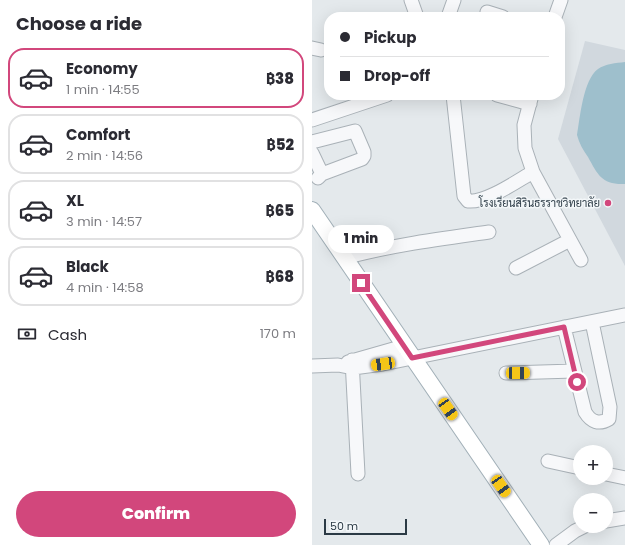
<!DOCTYPE html>
<html lang="en">
<head>
<meta charset="utf-8">
<style>
  :root { --surface:#fff; --page:#f2f2f3; --text:#2b2b33; --muted:#7c7c81; --line:#e1e1e2; --accent:#d2477c }
  body { margin:0; font-family:Poppins,Sarabun,sans-serif; background:var(--page); color:var(--text); height:100vh; display:flex; flex-direction:column; font-size:15px; white-space:nowrap }
  * { box-sizing:border-box; margin:0 }
  p { font-size:13px; color:var(--muted) }
  .icon { flex:none; width:22px; height:22px; fill:none; stroke:currentColor; stroke-width:2; stroke-linecap:round; stroke-linejoin:round }
  .map { position:relative; flex:1; overflow:hidden }
  .panel { display:flex; flex-direction:column; background:var(--surface); width:312px }
  .panel>* { flex:none }
  .top-card { position:absolute; left:12px; top:12px; width:241px; height:88px; border-radius:16px; box-shadow:0 4px 16px #0002; display:grid; align-content:center; height:88px; padding:0 16px; background:var(--surface) }
  .fabs { position:absolute; left:261px; top:445px; display:grid; gap:8px }
  .fabs a { display:grid; place-items:center; width:40px; height:40px; border-radius:50%; background:var(--surface); box-shadow:0 4px 16px #0002; font-size:20px }
  .scale { position:absolute; left:12px; bottom:10px; width:83px; box-sizing:border-box; padding-left:4px; border:2px solid #2b3a45; border-top:0; font-size:11px; line-height:14px; white-space:nowrap; color:#2b3a45; -webkit-text-stroke:3px #f3f7f9; paint-order:stroke }
  .end { position:absolute; width:18px; height:18px; margin:-9px; border:5px solid #d2477c; background:#fff; box-shadow:0 0 0 2px #fff }
  .from { border-radius:50% }
  .bubble { position:absolute; height:28px; border-radius:14px; background:var(--surface); box-shadow:0 4px 16px #0002; font-size:13px; font-weight:800; line-height:28px; text-align:center }
  .car { position:absolute; width:12px; height:24px; margin:-12px -6px; border-radius:5px; box-shadow:0 0 3px 1px #0007; background:linear-gradient(#f5c518 24%,#345 0 40%,#f5c518 0 76%,#345 0 86%,#f5c518 0) }
  .top-card b { display:flex; align-items:center; gap:14px; height:38px; font-size:15px }
  .top-card b+b { border-top:1px solid var(--line) }
  .top-card i { width:10px; height:10px; background:var(--text) }
  ul { padding:0; list-style:none }
  li { display:flex; align-items:center; gap:12px; height:60px; margin:0 8px 6px; padding:0 8px; border:2px solid var(--line); border-radius:16px }
  li div { flex:1 }
  li b { display:block; font-size:15px }
  li em { font-style:normal; font-weight:800 }
  li.active { border-color:var(--accent) }
  li>.icon { width:36px; height:36px; stroke-width:1.5 }
  h2 { padding:0 16px; font-size:18px; line-height:48px }
  .pay { display:flex; align-items:center; gap:10px; height:44px; padding:0 16px; font-size:15px }
  .pay p { margin-inline-start:auto }
  .primary-button { display:flex; gap:8px; margin-top:auto; padding:8px 16px }
  .primary-button a { flex:1; height:46px; border-radius:24px; background:var(--accent); color:#fff; font-size:16px; font-weight:800; line-height:46px; text-align:center }
  main { display:flex; flex:1; min-height:0 }
  .map>svg:first-child { display:block }
</style>
</head>
<body>
<main>
<section class="panel">
<h2>Choose a ride</h2>
<ul>
<li class="active"><svg class="icon" aria-label="car" viewBox="0 0 24 24"><path d="M5 17H2v-5l4-1 3-4h7l3 4 3 1v5h-3M9 17h6M6 11h13"/><circle cx="7" cy="17" r="2"/><circle cx="17" cy="17" r="2"/></svg><div><b>Economy</b><p>1 min · 14:55</p></div><em>฿38</em></li>
<li><svg class="icon" aria-label="car" viewBox="0 0 24 24"><path d="M5 17H2v-5l4-1 3-4h7l3 4 3 1v5h-3M9 17h6M6 11h13"/><circle cx="7" cy="17" r="2"/><circle cx="17" cy="17" r="2"/></svg><div><b>Comfort</b><p>2 min · 14:56</p></div><em>฿52</em></li>
<li><svg class="icon" aria-label="car" viewBox="0 0 24 24"><path d="M5 17H2v-5l4-1 3-4h7l3 4 3 1v5h-3M9 17h6M6 11h13"/><circle cx="7" cy="17" r="2"/><circle cx="17" cy="17" r="2"/></svg><div><b>XL</b><p>3 min · 14:57</p></div><em>฿65</em></li>
<li><svg class="icon" aria-label="car" viewBox="0 0 24 24"><path d="M5 17H2v-5l4-1 3-4h7l3 4 3 1v5h-3M9 17h6M6 11h13"/><circle cx="7" cy="17" r="2"/><circle cx="17" cy="17" r="2"/></svg><div><b>Black</b><p>4 min · 14:58</p></div><em>฿68</em></li>
</ul>
<div class="pay"><svg class="icon" aria-label="cash" viewBox="0 0 24 24"><path d="M3 7h18v10H3z"/><circle cx="12" cy="12" r="2"/></svg>Cash<p>170 m</p></div>
<div class="primary-button"><a>Confirm</a></div>
</section>
<div class="map">
<svg width="313" height="545" viewBox="0 0 313 545">
  <rect width="100%" height="100%" fill="#e4e9ec"/>
  <path fill="#d1d8de" d="M273,41L313,50V266L246,139Z"/>
  <path fill="#9ebfcc" d="M313,62V184C290,185 286,175 276,157C271,150 267,143 265,135C268,118 271,80 286,69C293,64 304,63 313,62Z"/>
  <g fill="none" stroke-linecap="round" stroke-linejoin="round">
    <defs>
      <path id="minor" d="M99,0L105,17
        M175,12L191,17
        M136,17L142,0
        M243,17L249,0
        M0,48L9,50
        M141,95L152,196L156,201C174,203 205,181 221,172
        M185,95L218,104
        M220,95L212,125L213,148L221,172L269,260
        M0,120L75,95
        M0,142L43,131L52,152V156L50,159L10,174L6,178
        M0,153L10,174
        M32,258C80,245 128,239 177,232
        M204,268L258,240
        M252,327L273,412C279,422 287,425 297,419L298,407L280,322
        M40,360L46,474
        M36,362L92,346
        M0,366L26,365L41,368L71,364L312,315
        M194,373L262,371
        M236,461L268,468
        M294,474L313,478
        M294,521L313,518
        M244,545L263,531L273,526"/>
      <path id="major" d="M0,210L229,545"/>
    </defs>
    <use href="#minor" stroke="#a9b1b7" stroke-width="15"/>
    <use href="#major" stroke="#a2b0b8" stroke-width="18"/>
    <use href="#minor" stroke="#f7f8fa" stroke-width="13"/>
    <use href="#major" stroke="#fff" stroke-width="16"/>
  </g>
  <g fill="none" stroke-linecap="round" stroke-linejoin="round">
    <path stroke="#d2477c" stroke-width="5" d="M49,283L100,358L252,327L265,382"/>
  </g>
  <circle fill="#d2477c" stroke="#f3f7f9" stroke-width="1.5" cx="296" cy="203" r="4"/>
  <g text-anchor="middle" stroke-width="3" stroke-linejoin="round" paint-order="stroke">
    <g font-size="11" fill="#2b3a45" stroke="#f3f7f9" text-anchor="end">
      <text x="288" y="207">โรงเรียนสิรินธรราชวิทยาลัย</text>
    </g>
  </g>
</svg>
<div class="fabs">
<a>+</a>
<a>−</a>
</div>
<div class="scale">50 m</div>
<i class="end from" style="left:265px;top:382px"></i>
<i class="end" style="left:49px;top:283px"></i>
<div class="bubble" style="left:16px;top:225px;width:66px">1 min</div>
<i class="car" style="left:71px;top:364px;rotate:262deg"></i>
<i class="car" style="left:206px;top:373px;rotate:90deg"></i>
<i class="car" style="left:136px;top:409px;rotate:145deg"></i>
<i class="car" style="left:189px;top:486px;rotate:145deg"></i>
<div class="top-card">
<b><i class="from"></i>Pickup</b>
<b><i></i>Drop-off</b>
</div>
</div>
</main>
</body>
</html>
